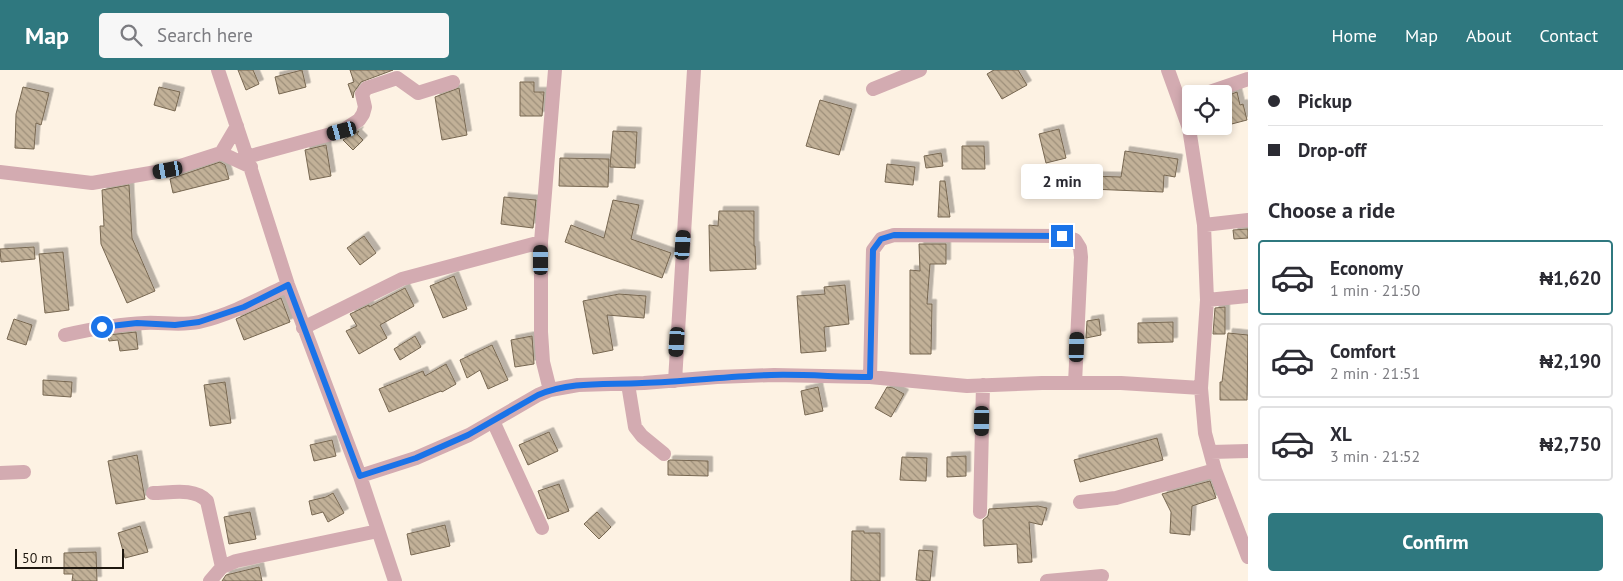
<!DOCTYPE html>
<html lang="en">
<head>
<meta charset="utf-8">
<style>
  :root { --surface:#fff; --page:#f7f7f7; --text:#2b2b33; --muted:#7c7c81; --line:#e1e1e2; --accent:#2f787f }
  body { margin:0; font-family:"PT Sans",sans-serif; background:var(--page); color:var(--text); height:100vh; display:flex; flex-direction:column; font-size:19px; white-space:nowrap }
  * { box-sizing:border-box; margin:0 }
  p { font-size:16px; color:var(--muted) }
  .icon { flex:none; width:28px; height:28px; fill:none; stroke:currentColor; stroke-width:2; stroke-linecap:round; stroke-linejoin:round }
  .map { position:relative; flex:1; overflow:hidden }
  .drawer { display:flex; flex-direction:column; background:var(--surface); width:375px }
  .drawer>* { flex:none }
  .hud { display:grid; align-content:center; height:110px; padding:0 20px; background:var(--surface) }
  .buttons { position:absolute; left:1182px; top:15px; display:grid; gap:10px }
  .buttons a { display:grid; place-items:center; width:50px; height:50px; border-radius:5px; background:var(--surface); box-shadow:0 2px 8px #0003; font-size:25px }
  .scale { position:absolute; left:15px; bottom:12px; width:109px; box-sizing:border-box; padding-left:5px; border:2px solid #1f180f; border-top:0; font-size:14px; line-height:18px; white-space:nowrap; color:#1f180f; -webkit-text-stroke:4px #fdf2e3; paint-order:stroke }
  .end { position:absolute; width:22px; height:22px; margin:-11px; border:6px solid #1a73e8; background:#fff; box-shadow:0 0 0 2px #fff }
  .from { border-radius:50% }
  .bubble { position:absolute; height:35px; border-radius:5px; background:var(--surface); box-shadow:0 2px 8px #0003; font-size:16px; font-weight:700; line-height:35px; text-align:center }
  .car { position:absolute; width:15px; height:30px; margin:-15px -8px; border-radius:6px; box-shadow:0 0 4px 1px #0007; background:linear-gradient(#222 24%,#8ab4d8 0 40%,#222 0 76%,#8ab4d8 0 86%,#222 0) }
  .hud b { display:flex; align-items:center; gap:18px; height:48px; font-size:19px }
  .hud b+b { border-top:1px solid var(--line) }
  .hud i { width:12px; height:12px; background:var(--text) }
  ul { padding:0; list-style:none }
  li { display:flex; align-items:center; gap:15px; height:75px; margin:0 10px 8px; padding:0 10px; border:2px solid var(--line); border-radius:5px }
  li div { flex:1 }
  li b { display:block; font-size:19px }
  li em { font-style:normal; font-weight:700 }
  li.current { border-color:var(--accent) }
  li>.icon { width:45px; height:45px; stroke-width:1.5 }
  h2 { padding:0 20px; font-size:22px; line-height:60px }
  .cta { display:flex; gap:10px; margin-top:auto; padding:10px 20px }
  .cta a { flex:1; height:58px; border-radius:5px; background:var(--accent); color:#fff; font-size:20px; font-weight:700; line-height:58px; text-align:center }
  header { display:flex; align-items:center; gap:30px; box-sizing:border-box; height:70px; padding:0 25px; background:var(--accent); color:#fff }
  header strong { font-size:24px }
  nav { display:flex; gap:28px; margin-inline-start:auto; font-size:18px }
  .search { width:350px; height:45px; background:var(--page); display:flex; align-items:center; gap:12px; box-sizing:border-box; padding:0 18px; border-radius:5px; color:var(--muted); font-size:19px }
  main { display:flex; flex:1; min-height:0 }
  .map>svg:first-child { display:block }
</style>
</head>
<body>
<header>
<strong>Map</strong>
<div class="search"><svg class="icon" aria-label="search" viewBox="0 0 24 24"><circle cx="10" cy="10" r="6"/><path d="M15 15l6 6"/></svg>Search here</div>
<nav><a>Home</a><a>Map</a><a>About</a><a>Contact</a></nav>
</header>
<main>
<div class="map">
<svg width="1248" height="511" viewBox="0 0 1248 511">
  <defs>
    <pattern id="building-back-hatch" width="6" height="6" patternUnits="userSpaceOnUse" patternTransform="scale(1.25)"><rect width="6" height="6" fill="#c2b198"/><path d="M-1 5l2 2M0 0l6 6M5-1l2 2" fill="none" stroke="#9d8f7a"/></pattern>
    <filter id="shadow"><feDropShadow dx="4.5" dy="-4.5" stdDeviation="0" flood-color="#0004"/></filter>
  </defs>
  <rect width="100%" height="100%" fill="#fdf2e3"/>
  <path fill="url(#building-back-hatch)" stroke="#776751" filter="url(#shadow)" d="M238,0H253L259,14L246,20Z
    M302,0L306,17L279,24L275,7Z
    M350,0H393L361,12L354,22L353,28L348,14L354,12Z
    M994,0H1018L1027,15L1002,29L987,4Z
    M520,12H534V22H544L542,46H520Z
    M23,17L49,23L41,55L36,53L34,79L15,78L16,44Z
    M159,17L180,22L175,41L154,35Z
    M459,18L467,65L442,70L435,27Z
    M1237,22L1240,35L1243,34L1247,50L1224,56V27Z
    M820,30L852,39L839,85L806,76Z
    M1059,59L1066,88L1046,93L1039,64Z
    M359,61L357,64L363,70L353,80L343,70Z
    M613,61L637,62L635,98L610,97Z
    M326,75L331,106L310,110L305,80Z
    M962,76H984L985,99H962Z
    M1125,81L1178,89L1175,107L1164,105L1163,122L1090,119L1091,106L1121,107Z
    M941,83L943,96L926,98L924,86Z
    M560,88L609,89L608,117L559,116Z
    M220,92L225,95L229,109L173,123L170,109Z
    M887,94L915,97L913,115L885,112Z
    M940,111H945L950,147H938Z
    M129,115L132,168L155,221L127,233L101,174L100,156H104L102,120Z
    M504,127L536,130L533,158L501,154Z
    M613,130L639,135L631,169L671,183L662,208L565,172L571,155L604,168Z
    M719,141H754V176H755L756,199L710,201L709,155L718,156Z
    M1248,159V168L1234,169L1233,160Z
    M364,166L376,183L360,195L347,178Z
    M919,174H946V194H930L927,234H932L931,284H910V200L920,201Z
    M34,177L35,189L1,192L0,179Z
    M63,182L69,240L45,243L39,184Z
    M454,206L467,239L443,248L430,216Z
    M845,215L849,254L824,257L826,281L801,283L797,226L825,224L824,217Z
    M405,218L414,236L380,255L387,268L359,284L346,261L357,256L350,244L369,235V237Z
    M619,224L646,226L644,248L607,245L613,280L593,284L583,231Z
    M281,228L290,252L244,270L236,249Z
    M1225,237V264H1213L1215,238Z
    M14,249L32,255L26,275L7,269Z
    M1099,249L1101,265L1086,268L1087,251Z
    M1173,252V272L1138,273V253Z
    M136,262L138,279L120,281L118,270L109,271L108,265Z
    M1228,263L1248,265L1247,330H1220V312H1222Z
    M415,266L421,277L400,290L394,279Z
    M532,266L534,294L515,297L511,270Z
    M492,275L508,310L488,319L480,300L467,308L460,290Z
    M446,294L456,314L442,322L441,321L389,342L379,319L423,301L425,306Z
    M43,310L72,312L71,327L43,325Z
    M225,312L231,353L210,356L204,315Z
    M818,317L823,341L805,345L801,321Z
    M887,317L893,318L904,324L891,347L875,338Z
    M549,362L558,381L528,395L519,375Z
    M1157,368L1163,390L1080,412L1074,390Z
    M332,370L336,386L314,391L310,375Z
    M137,385L145,429L116,434L108,391Z
    M966,386V406L947,407V387Z
    M902,387L927,388L926,411L900,410Z
    M670,390L708,391V406L668,405V391Z
    M1210,411L1216,428L1192,436L1190,465L1170,463L1171,442L1162,424Z
    M559,414L569,441L548,449L538,421Z
    M333,423L344,443L328,452L323,442L312,445L309,431L326,427Z
    M1038,436L1047,438L1042,455L1029,452L1032,492L1018,493L1017,474L984,476L983,450L988,446L989,439Z
    M250,442L256,469L229,474L224,447Z
    M597,442L611,457L599,469L584,454Z
    M445,455L450,476L411,485L407,464Z
    M140,456L148,482L125,488L118,463Z
    M852,461H864V463H880V511H851Z
    M919,480L933,481L930,511L916,510Z
    M96,482L97,511H72L73,504H64V483Z
    M259,497L262,511H222L226,505Z"/>
  <g fill="none" stroke-linecap="round" stroke-linejoin="round">
    <path stroke="#d3abb1" stroke-width="14" d="M218,0L247,87L288,215L360,406L395,511
      M1168,0L1189,58L1204,155L1207,230L1201,318L1205,363L1215,400L1248,487
      M873,19L920,0
      M1204,24L1248,9
      M221,83L251,97
      M247,87L342,61L359,50L363,44L365,37L362,24L367,18L397,8L418,23L453,12
      M0,102L92,113L168,100L221,83L237,56
      M1204,155L1248,150
      M1207,230L1248,226
      M303,258L402,209L541,172
      M65,265C92,259 118,254 145,253C163,252 180,256 199,252C230,245 259,229 288,215
      M870,307L873,180L881,169L894,165L1062,166L1075,170L1080,178L1081,187L1075,313
      M675,311L694,0
      M628,314L635,357L642,366L664,384
      M550,320L543,292L541,262V172L555,0
      M493,351L542,458
      M1211,382L1248,381
      M0,403L24,402
      M360,406L416,388L469,365L538,325L550,320L578,315L644,313L717,307L774,305L870,307L967,316L1042,313H1121L1201,318
      M153,423C170,423 194,417 207,431L222,497
      M1080,432L1116,428L1215,400
      M980,442L983,315
      M210,511L222,497L236,491L378,461
      M1047,511L1102,506"/>
  </g>
  <g fill="none" stroke-linecap="round" stroke-linejoin="round">
    <path stroke="#1a73e8" stroke-width="6" d="M102,257L137,253L175,255L199,252L244,237L288,215L360,406L416,388L468,365L538,325C571,311 607,315 642,313C685,312 728,306 771,305C804,304 837,307 870,307L873,180L881,169L894,165L1062,166"/>
  </g>
</svg>
<div class="buttons">
<a><svg class="icon" aria-label="locate" viewBox="0 0 24 24"><circle cx="12" cy="12" r="6"/><path d="M12 2v4M12 18v4M2 12h4M18 12h4"/></svg></a>
</div>
<div class="scale">50 m</div>
<i class="end from" style="left:102px;top:257px"></i>
<i class="end" style="left:1062px;top:166px"></i>
<div class="bubble" style="left:1021px;top:94px;width:82px">2 min</div>
<i class="car" style="left:342px;top:61px;rotate:255deg"></i>
<i class="car" style="left:168px;top:100px;rotate:260deg"></i>
<i class="car" style="left:683px;top:175px;rotate:4deg"></i>
<i class="car" style="left:541px;top:190px;rotate:0deg"></i>
<i class="car" style="left:677px;top:272px;rotate:184deg"></i>
<i class="car" style="left:1077px;top:277px;rotate:2deg"></i>
<i class="car" style="left:982px;top:351px;rotate:181deg"></i>
</div>
<section class="drawer">
<div class="hud">
<b><i class="from"></i>Pickup</b>
<b><i></i>Drop-off</b>
</div>
<h2>Choose a ride</h2>
<ul>
<li class="current"><svg class="icon" aria-label="car" viewBox="0 0 24 24"><path d="M5 17H2v-5l4-1 3-4h7l3 4 3 1v5h-3M9 17h6M6 11h13"/><circle cx="7" cy="17" r="2"/><circle cx="17" cy="17" r="2"/></svg><div><b>Economy</b><p>1 min · 21:50</p></div><em>₦1,620</em></li>
<li><svg class="icon" aria-label="car" viewBox="0 0 24 24"><path d="M5 17H2v-5l4-1 3-4h7l3 4 3 1v5h-3M9 17h6M6 11h13"/><circle cx="7" cy="17" r="2"/><circle cx="17" cy="17" r="2"/></svg><div><b>Comfort</b><p>2 min · 21:51</p></div><em>₦2,190</em></li>
<li><svg class="icon" aria-label="car" viewBox="0 0 24 24"><path d="M5 17H2v-5l4-1 3-4h7l3 4 3 1v5h-3M9 17h6M6 11h13"/><circle cx="7" cy="17" r="2"/><circle cx="17" cy="17" r="2"/></svg><div><b>XL</b><p>3 min · 21:52</p></div><em>₦2,750</em></li>
</ul>
<div class="cta"><a>Confirm</a></div>
</section>
</main>
</body>
</html>
